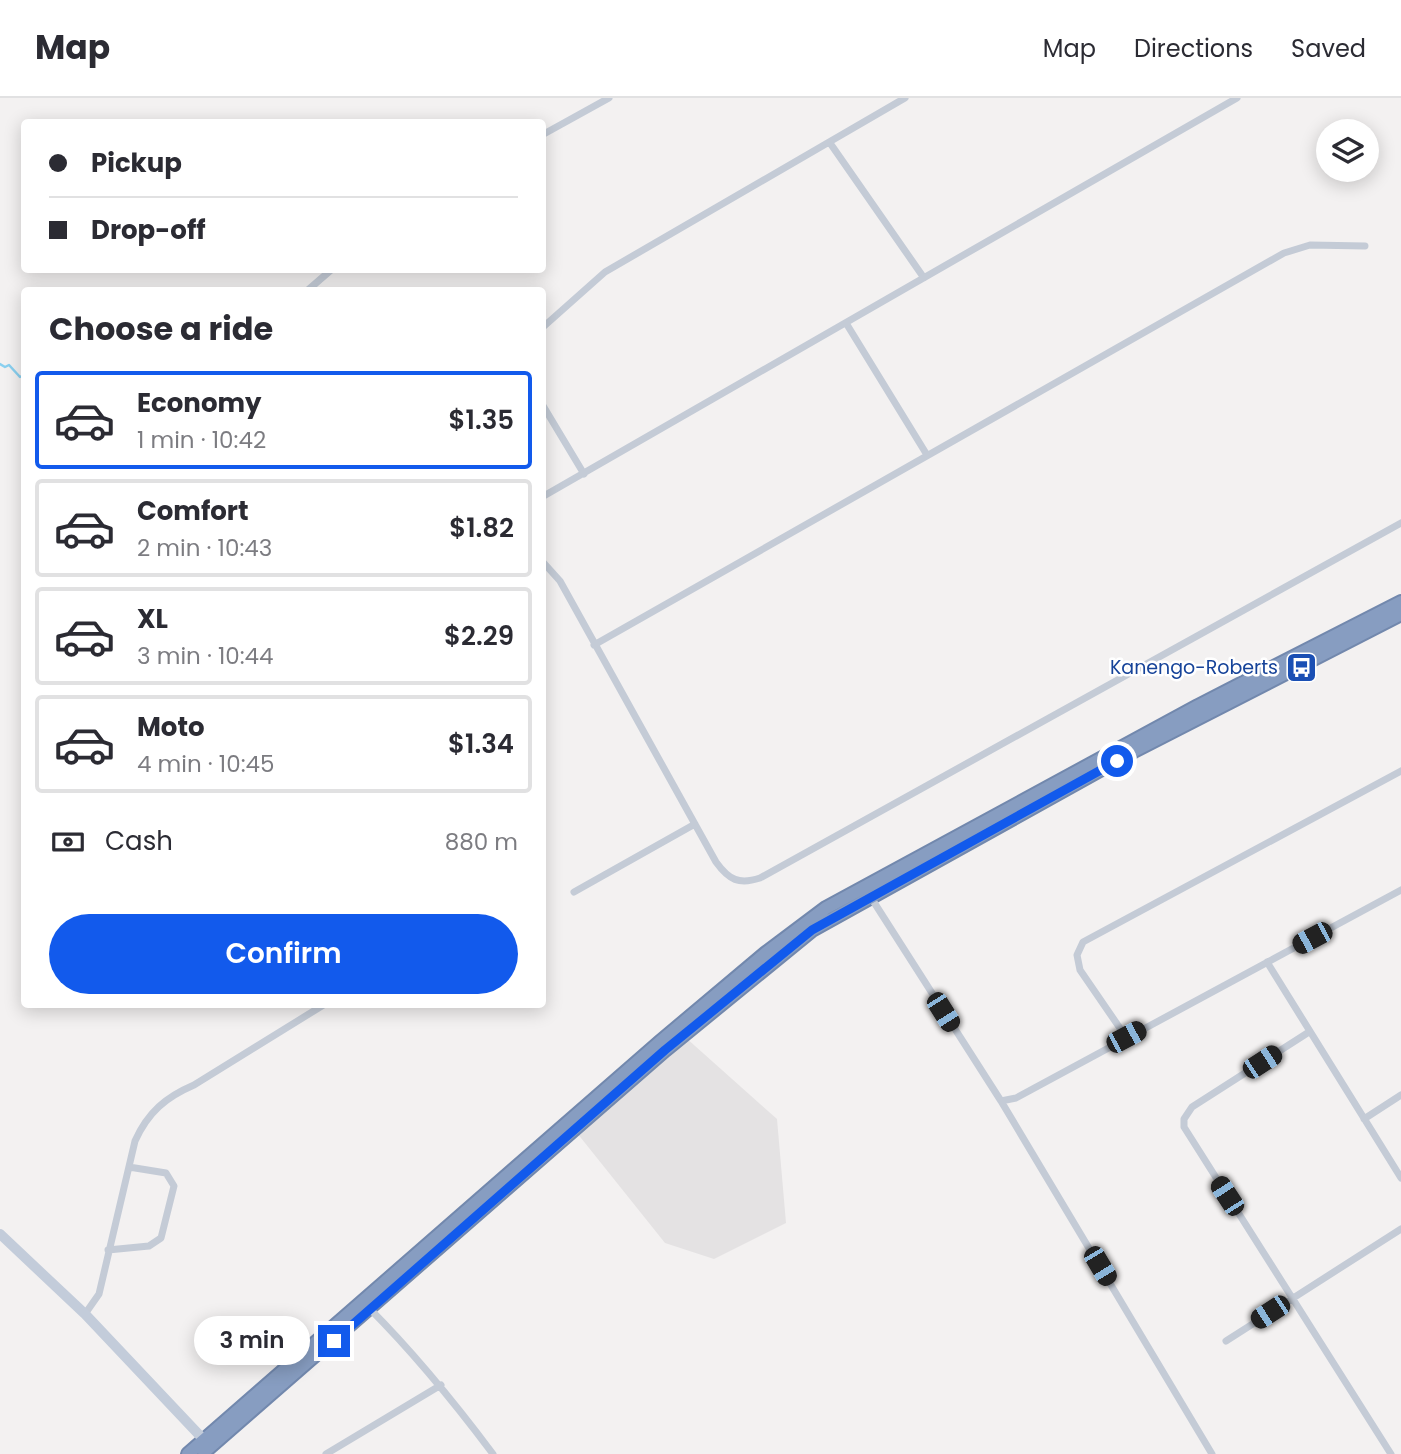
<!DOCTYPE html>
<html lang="en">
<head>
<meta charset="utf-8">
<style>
  :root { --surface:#fff; --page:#f7f7f7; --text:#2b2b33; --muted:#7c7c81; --line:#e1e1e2; --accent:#125aec }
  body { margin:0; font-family:Poppins,sans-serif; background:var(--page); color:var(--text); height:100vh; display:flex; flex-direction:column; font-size:26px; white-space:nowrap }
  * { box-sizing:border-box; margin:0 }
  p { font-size:23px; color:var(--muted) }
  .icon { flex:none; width:38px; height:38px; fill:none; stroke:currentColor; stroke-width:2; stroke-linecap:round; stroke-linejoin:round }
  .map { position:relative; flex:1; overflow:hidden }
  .drawer { position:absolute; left:21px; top:189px; width:525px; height:721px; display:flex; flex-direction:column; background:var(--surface); border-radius:7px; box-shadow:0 4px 18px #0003 }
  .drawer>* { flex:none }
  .hud { position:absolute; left:21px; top:21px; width:525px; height:154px; border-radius:7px; box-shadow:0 4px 18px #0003; display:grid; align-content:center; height:154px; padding:0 28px; background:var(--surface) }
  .fabs { position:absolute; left:1316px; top:21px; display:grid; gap:14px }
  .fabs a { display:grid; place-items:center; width:63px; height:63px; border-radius:50%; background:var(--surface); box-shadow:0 4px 18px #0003; font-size:35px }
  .end { position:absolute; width:32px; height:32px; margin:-16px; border:9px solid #125aec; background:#fff; box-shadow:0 0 0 4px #fff }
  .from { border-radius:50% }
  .bubble { position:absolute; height:49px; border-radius:24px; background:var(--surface); box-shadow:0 4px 18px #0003; font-size:23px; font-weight:600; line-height:49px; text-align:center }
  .car { position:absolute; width:21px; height:42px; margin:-21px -10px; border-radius:9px; box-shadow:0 0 5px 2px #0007; background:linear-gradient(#222 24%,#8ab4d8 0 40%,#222 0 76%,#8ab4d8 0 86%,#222 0) }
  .hud b { display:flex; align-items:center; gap:24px; height:66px; font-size:26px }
  .hud b+b { border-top:2px solid var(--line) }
  .hud i { width:18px; height:18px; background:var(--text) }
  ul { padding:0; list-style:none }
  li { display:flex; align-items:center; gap:21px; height:98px; margin:0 14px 10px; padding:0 14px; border:4px solid var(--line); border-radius:7px }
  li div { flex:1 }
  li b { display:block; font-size:26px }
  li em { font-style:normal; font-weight:600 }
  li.current { border-color:var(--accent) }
  li>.icon { width:63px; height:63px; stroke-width:1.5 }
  h2 { padding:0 28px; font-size:32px; line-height:84px }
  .pay { display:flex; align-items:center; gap:18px; height:77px; padding:0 28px; font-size:26px }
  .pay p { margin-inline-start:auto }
  .cta { display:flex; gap:14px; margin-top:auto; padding:14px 28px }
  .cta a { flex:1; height:80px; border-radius:42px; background:var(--accent); color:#fff; font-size:28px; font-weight:600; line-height:80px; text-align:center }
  header { display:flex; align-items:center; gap:42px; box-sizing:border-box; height:98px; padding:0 35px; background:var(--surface); border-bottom:2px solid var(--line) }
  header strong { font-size:33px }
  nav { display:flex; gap:38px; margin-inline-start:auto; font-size:24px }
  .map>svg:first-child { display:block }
</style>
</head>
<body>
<header>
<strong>Map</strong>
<nav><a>Map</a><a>Directions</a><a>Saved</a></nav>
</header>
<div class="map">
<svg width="1401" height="1356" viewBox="0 0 1401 1356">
  <rect width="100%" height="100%" fill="#f3f1f1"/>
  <path fill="#e4e2e3" d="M685,939L777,1021L786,1125L714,1161L665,1145L577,1035Z"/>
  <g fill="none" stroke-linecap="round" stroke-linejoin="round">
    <path stroke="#8ad0f0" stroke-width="2.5" d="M0,266L5,269L9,267L20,279L24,277"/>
    <defs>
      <path id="highway" d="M204,1354L665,952L812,832L1134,653L1401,516
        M188,1356L660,944L766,855L826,810L1198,608L1401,504"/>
    </defs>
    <use href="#highway" stroke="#7288ad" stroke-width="16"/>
    <path stroke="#c4cbd6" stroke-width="7" d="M542,37L609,0
      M830,45L924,180
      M308,192L331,172
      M846,225L927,357
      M542,230L605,174L905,0
      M542,306L584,376
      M542,399L1237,0
      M542,463L560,483L716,764C729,782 739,787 760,780L1401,425
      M594,547L1284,155L1310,147L1365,148
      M574,794L695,726
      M870,798L1001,1003L1016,1000L1401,792
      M1267,864L1401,1080
      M1309,934L1192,1009L1184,1021V1029L1391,1356
      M1126,939L1080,872L1077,857L1083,844L1401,673
      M1001,1003L1212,1356
      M1364,1021L1401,997
      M108,1152L149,1148L161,1140L174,1088L166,1075L129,1069
      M369,1210C415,1256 454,1304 493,1356
      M85,1216L99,1196L135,1043C148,1014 166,999 194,987L325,906
      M1226,1243L1401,1131
      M326,1356L441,1287"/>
    <path stroke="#c3ccda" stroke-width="10" d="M0,1136L85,1216L204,1342"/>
    <use href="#highway" stroke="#879dc1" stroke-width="12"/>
  </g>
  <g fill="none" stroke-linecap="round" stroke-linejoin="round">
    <path stroke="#125aec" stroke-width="9" d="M334,1243L665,952L812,832L1117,663"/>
  </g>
  <defs>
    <symbol id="bus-square" viewBox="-11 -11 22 22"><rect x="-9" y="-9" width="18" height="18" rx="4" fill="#1a4fb4" stroke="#fff"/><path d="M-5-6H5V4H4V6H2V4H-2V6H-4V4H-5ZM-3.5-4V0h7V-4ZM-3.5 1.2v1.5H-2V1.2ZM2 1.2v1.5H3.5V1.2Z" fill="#fff"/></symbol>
  </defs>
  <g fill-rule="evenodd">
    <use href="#bus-square" x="1284" y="552" width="35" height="35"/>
  </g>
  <g text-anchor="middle" stroke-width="5" stroke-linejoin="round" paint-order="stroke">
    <g font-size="19" fill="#164399" stroke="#fff" text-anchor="end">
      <text x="1278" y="576">Kanengo-Roberts</text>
    </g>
  </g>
</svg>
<div class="fabs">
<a><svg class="icon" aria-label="layers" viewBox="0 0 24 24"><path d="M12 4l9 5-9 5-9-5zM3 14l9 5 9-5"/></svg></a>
</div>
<i class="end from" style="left:1117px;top:663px"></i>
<i class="end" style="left:334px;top:1243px"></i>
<div class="bubble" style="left:194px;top:1218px;width:116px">3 min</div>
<i class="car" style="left:1312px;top:840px;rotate:242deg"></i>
<i class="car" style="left:943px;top:914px;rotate:148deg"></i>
<i class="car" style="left:1126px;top:939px;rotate:62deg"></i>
<i class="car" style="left:1262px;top:964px;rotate:57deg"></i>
<i class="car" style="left:1227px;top:1098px;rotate:327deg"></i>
<i class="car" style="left:1100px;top:1168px;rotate:149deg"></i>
<i class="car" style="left:1270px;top:1214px;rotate:237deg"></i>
<div class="hud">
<b><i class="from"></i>Pickup</b>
<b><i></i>Drop-off</b>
</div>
<section class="drawer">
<h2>Choose a ride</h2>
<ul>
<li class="current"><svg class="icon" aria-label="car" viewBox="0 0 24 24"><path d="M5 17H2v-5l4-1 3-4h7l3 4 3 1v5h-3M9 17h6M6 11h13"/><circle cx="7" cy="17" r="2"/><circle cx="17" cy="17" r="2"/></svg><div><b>Economy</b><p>1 min · 10:42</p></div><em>$1.35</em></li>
<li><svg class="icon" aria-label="car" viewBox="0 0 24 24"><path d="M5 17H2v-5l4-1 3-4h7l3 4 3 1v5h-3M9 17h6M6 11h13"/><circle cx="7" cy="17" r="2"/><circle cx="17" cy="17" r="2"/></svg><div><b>Comfort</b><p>2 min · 10:43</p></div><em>$1.82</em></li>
<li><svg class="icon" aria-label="car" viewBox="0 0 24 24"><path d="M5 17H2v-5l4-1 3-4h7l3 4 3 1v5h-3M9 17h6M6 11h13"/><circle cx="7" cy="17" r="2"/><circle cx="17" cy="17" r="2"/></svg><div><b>XL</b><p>3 min · 10:44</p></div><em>$2.29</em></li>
<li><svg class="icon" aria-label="car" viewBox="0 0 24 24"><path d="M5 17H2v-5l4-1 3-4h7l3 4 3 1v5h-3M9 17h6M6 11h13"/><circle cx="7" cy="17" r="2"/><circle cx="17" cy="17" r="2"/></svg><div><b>Moto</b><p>4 min · 10:45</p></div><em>$1.34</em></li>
</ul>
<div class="pay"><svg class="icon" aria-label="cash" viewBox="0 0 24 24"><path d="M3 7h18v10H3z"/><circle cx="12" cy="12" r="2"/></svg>Cash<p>880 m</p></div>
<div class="cta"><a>Confirm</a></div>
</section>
</div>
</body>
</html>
